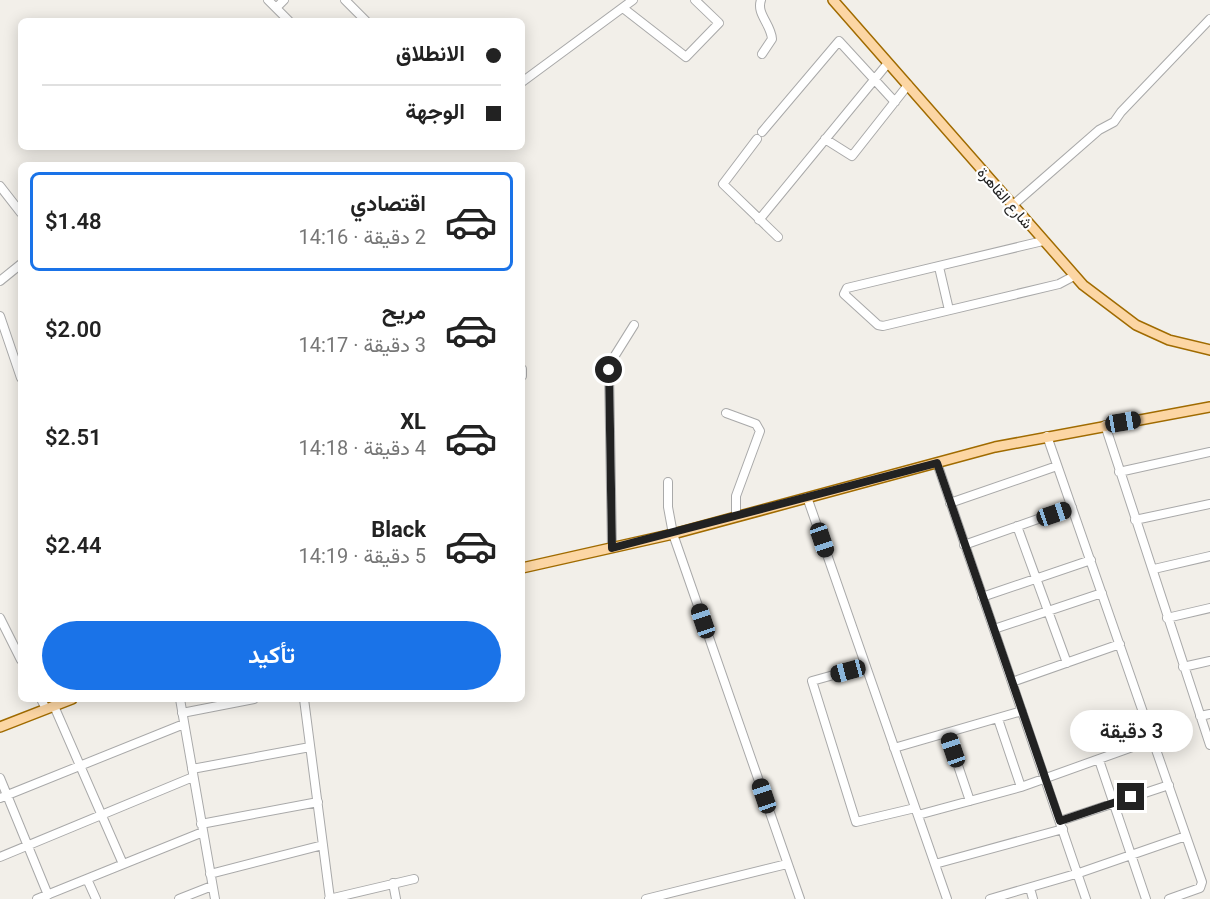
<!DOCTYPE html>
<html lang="ar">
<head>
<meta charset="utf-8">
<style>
  :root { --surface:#fff; --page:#f2f2f2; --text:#222; --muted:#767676; --line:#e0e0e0; --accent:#1a73e8 }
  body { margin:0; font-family:Roboto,Vazirmatn,sans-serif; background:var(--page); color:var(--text); direction:rtl; height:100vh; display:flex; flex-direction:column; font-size:22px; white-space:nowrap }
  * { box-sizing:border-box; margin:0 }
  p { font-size:20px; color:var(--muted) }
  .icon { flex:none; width:33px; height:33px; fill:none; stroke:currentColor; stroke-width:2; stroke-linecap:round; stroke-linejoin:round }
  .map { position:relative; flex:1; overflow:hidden; direction:ltr }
  .panel { position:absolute; left:18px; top:162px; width:507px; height:540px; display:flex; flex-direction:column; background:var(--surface); border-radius:9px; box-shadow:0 3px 15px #0003; direction:rtl }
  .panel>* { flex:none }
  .top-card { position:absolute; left:18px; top:18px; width:507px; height:132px; border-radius:9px; box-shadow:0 3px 15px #0003; direction:rtl; display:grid; align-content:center; height:132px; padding:0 24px; background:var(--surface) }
  .end { position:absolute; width:27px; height:27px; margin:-14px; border:8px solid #222; background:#fff; box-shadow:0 0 0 3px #fff }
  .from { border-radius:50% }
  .bubble { position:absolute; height:42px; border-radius:21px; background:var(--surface); box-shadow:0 3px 15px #0003; font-size:20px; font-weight:600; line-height:42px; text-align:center; direction:rtl }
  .car { position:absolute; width:18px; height:36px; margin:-18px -9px; border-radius:8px; box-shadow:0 0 4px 2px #0007; background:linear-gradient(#222 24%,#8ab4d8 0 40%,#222 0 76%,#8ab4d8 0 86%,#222 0) }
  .top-card b { display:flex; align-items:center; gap:21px; height:57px; font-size:22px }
  .top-card b+b { border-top:2px solid var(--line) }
  .top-card i { width:15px; height:15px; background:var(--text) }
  ul { padding:10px 0 0; list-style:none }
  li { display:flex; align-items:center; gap:18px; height:99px; margin:0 12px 9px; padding:0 12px; border:3px solid transparent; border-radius:9px }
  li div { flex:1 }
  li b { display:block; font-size:22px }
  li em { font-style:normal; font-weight:600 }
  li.on { border-color:var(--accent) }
  li>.icon { width:54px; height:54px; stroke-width:1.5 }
  .button { display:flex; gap:12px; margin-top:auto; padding:12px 24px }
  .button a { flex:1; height:69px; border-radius:36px; background:var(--accent); color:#fff; font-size:24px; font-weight:600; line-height:69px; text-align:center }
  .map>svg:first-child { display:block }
</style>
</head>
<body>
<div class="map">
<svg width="1210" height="899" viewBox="0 0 1210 899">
  <rect width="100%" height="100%" fill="#f2efe9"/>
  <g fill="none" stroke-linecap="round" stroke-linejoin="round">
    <defs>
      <path id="minor" d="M268,0L289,21
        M345,0L366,21
        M761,0C756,14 771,24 772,39L762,54
        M276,8L284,0
        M623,8L686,57L719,23L695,0
        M522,82L633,0
        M762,132L839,41L895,102
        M757,139L723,184L778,237
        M825,139L852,156L908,85
        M0,186L21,213
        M1012,206L1099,130L1114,122L1121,112L1210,19
        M759,220L888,63
        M1043,241L847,288L844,294L878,325L883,326L1059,284L1074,276
        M939,267L949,310
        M0,281L21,264
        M0,316L21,378
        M522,369V376
        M726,413L756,424L760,431L736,496V516
        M1105,425L1210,745
        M1047,436L1202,882L1200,888L1169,899
        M937,463L1086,899
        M1119,472L1210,452
        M668,482V507L673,534L800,899
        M807,497L947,899
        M950,503L1057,466
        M1135,520L1210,504
        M1017,526L1067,663
        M964,545L1072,507
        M612,548L609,370L614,357L634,325
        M1154,569L1210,556
        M982,597L1091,560
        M0,618L21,660
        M1167,618L1210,608
        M994,629L1102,593
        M866,666L812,681L856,822L915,808
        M1183,667L1210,661
        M1012,682L1120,644
        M41,699L46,709
        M180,699L215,899
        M304,699L330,899
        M54,706L123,864
        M182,713L254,699
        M1200,716L1210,714
        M998,719L1021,787
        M947,733L970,801
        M894,748L1022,711
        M1099,760L1146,899
        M192,769L310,747
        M0,778L48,895
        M0,798L184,724
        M918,815L1021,787L1152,740
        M1060,821L1169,785
        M201,824L318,802
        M0,857L193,777
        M935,864L1063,829
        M210,874L323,845
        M87,879L96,899
        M393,883L396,899
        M1030,888L1033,899
        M37,899L203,832
        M179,899L212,886
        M329,899L414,879
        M646,899L787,864
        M990,899L1079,873L1186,836"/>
      <path id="major" d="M833,0L1083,285L1136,325L1169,340L1210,350
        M522,568L673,534L995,447L1210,407
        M0,727L72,699"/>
    </defs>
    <use href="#minor" stroke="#a9a9a9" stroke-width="10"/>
    <use href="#major" stroke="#a06b00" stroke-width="12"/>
    <use href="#minor" stroke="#fff" stroke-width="8"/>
    <use href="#major" stroke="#fcd6a4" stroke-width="9"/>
  </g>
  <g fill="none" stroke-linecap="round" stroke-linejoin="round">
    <path stroke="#222" stroke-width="8" d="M609,370L612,548L937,463L1060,821L1131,797"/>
  </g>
  <g text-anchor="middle" stroke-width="4.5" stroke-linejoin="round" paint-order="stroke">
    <g font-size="15" fill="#222" stroke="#fff">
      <text transform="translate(1005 198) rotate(49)" y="5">شارع القاهرة</text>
    </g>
  </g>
</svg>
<i class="end from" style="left:609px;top:370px"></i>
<i class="end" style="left:1131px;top:797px"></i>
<div class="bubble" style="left:1070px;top:710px;width:123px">3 دقيقة</div>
<i class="car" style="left:1123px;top:422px;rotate:80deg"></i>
<i class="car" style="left:1054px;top:514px;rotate:71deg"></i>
<i class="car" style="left:822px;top:540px;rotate:161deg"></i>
<i class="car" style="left:703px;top:621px;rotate:341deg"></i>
<i class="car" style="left:848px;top:671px;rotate:255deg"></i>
<i class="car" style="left:953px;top:750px;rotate:341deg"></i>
<i class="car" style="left:764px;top:796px;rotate:341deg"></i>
<div class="top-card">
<b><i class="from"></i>الانطلاق</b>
<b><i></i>الوجهة</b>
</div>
<section class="panel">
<ul>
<li class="on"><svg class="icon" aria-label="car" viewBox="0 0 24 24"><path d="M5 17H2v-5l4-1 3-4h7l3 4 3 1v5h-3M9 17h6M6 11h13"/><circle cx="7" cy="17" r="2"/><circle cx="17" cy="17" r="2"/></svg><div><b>اقتصادي</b><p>2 دقيقة · 14:16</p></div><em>$1.48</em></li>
<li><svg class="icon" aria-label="car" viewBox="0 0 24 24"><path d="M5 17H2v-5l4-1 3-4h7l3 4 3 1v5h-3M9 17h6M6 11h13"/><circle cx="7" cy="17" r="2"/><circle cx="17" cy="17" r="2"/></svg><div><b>مريح</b><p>3 دقيقة · 14:17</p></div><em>$2.00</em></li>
<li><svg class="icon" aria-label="car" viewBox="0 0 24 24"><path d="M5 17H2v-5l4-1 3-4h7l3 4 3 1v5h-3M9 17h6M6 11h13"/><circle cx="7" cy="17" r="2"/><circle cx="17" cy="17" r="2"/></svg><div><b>XL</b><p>4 دقيقة · 14:18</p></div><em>$2.51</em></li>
<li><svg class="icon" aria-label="car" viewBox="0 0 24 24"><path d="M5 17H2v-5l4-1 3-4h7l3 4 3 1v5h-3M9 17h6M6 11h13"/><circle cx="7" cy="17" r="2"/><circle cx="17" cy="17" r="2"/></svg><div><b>Black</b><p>5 دقيقة · 14:19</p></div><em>$2.44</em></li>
</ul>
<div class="button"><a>تأكيد</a></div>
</section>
</div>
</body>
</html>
